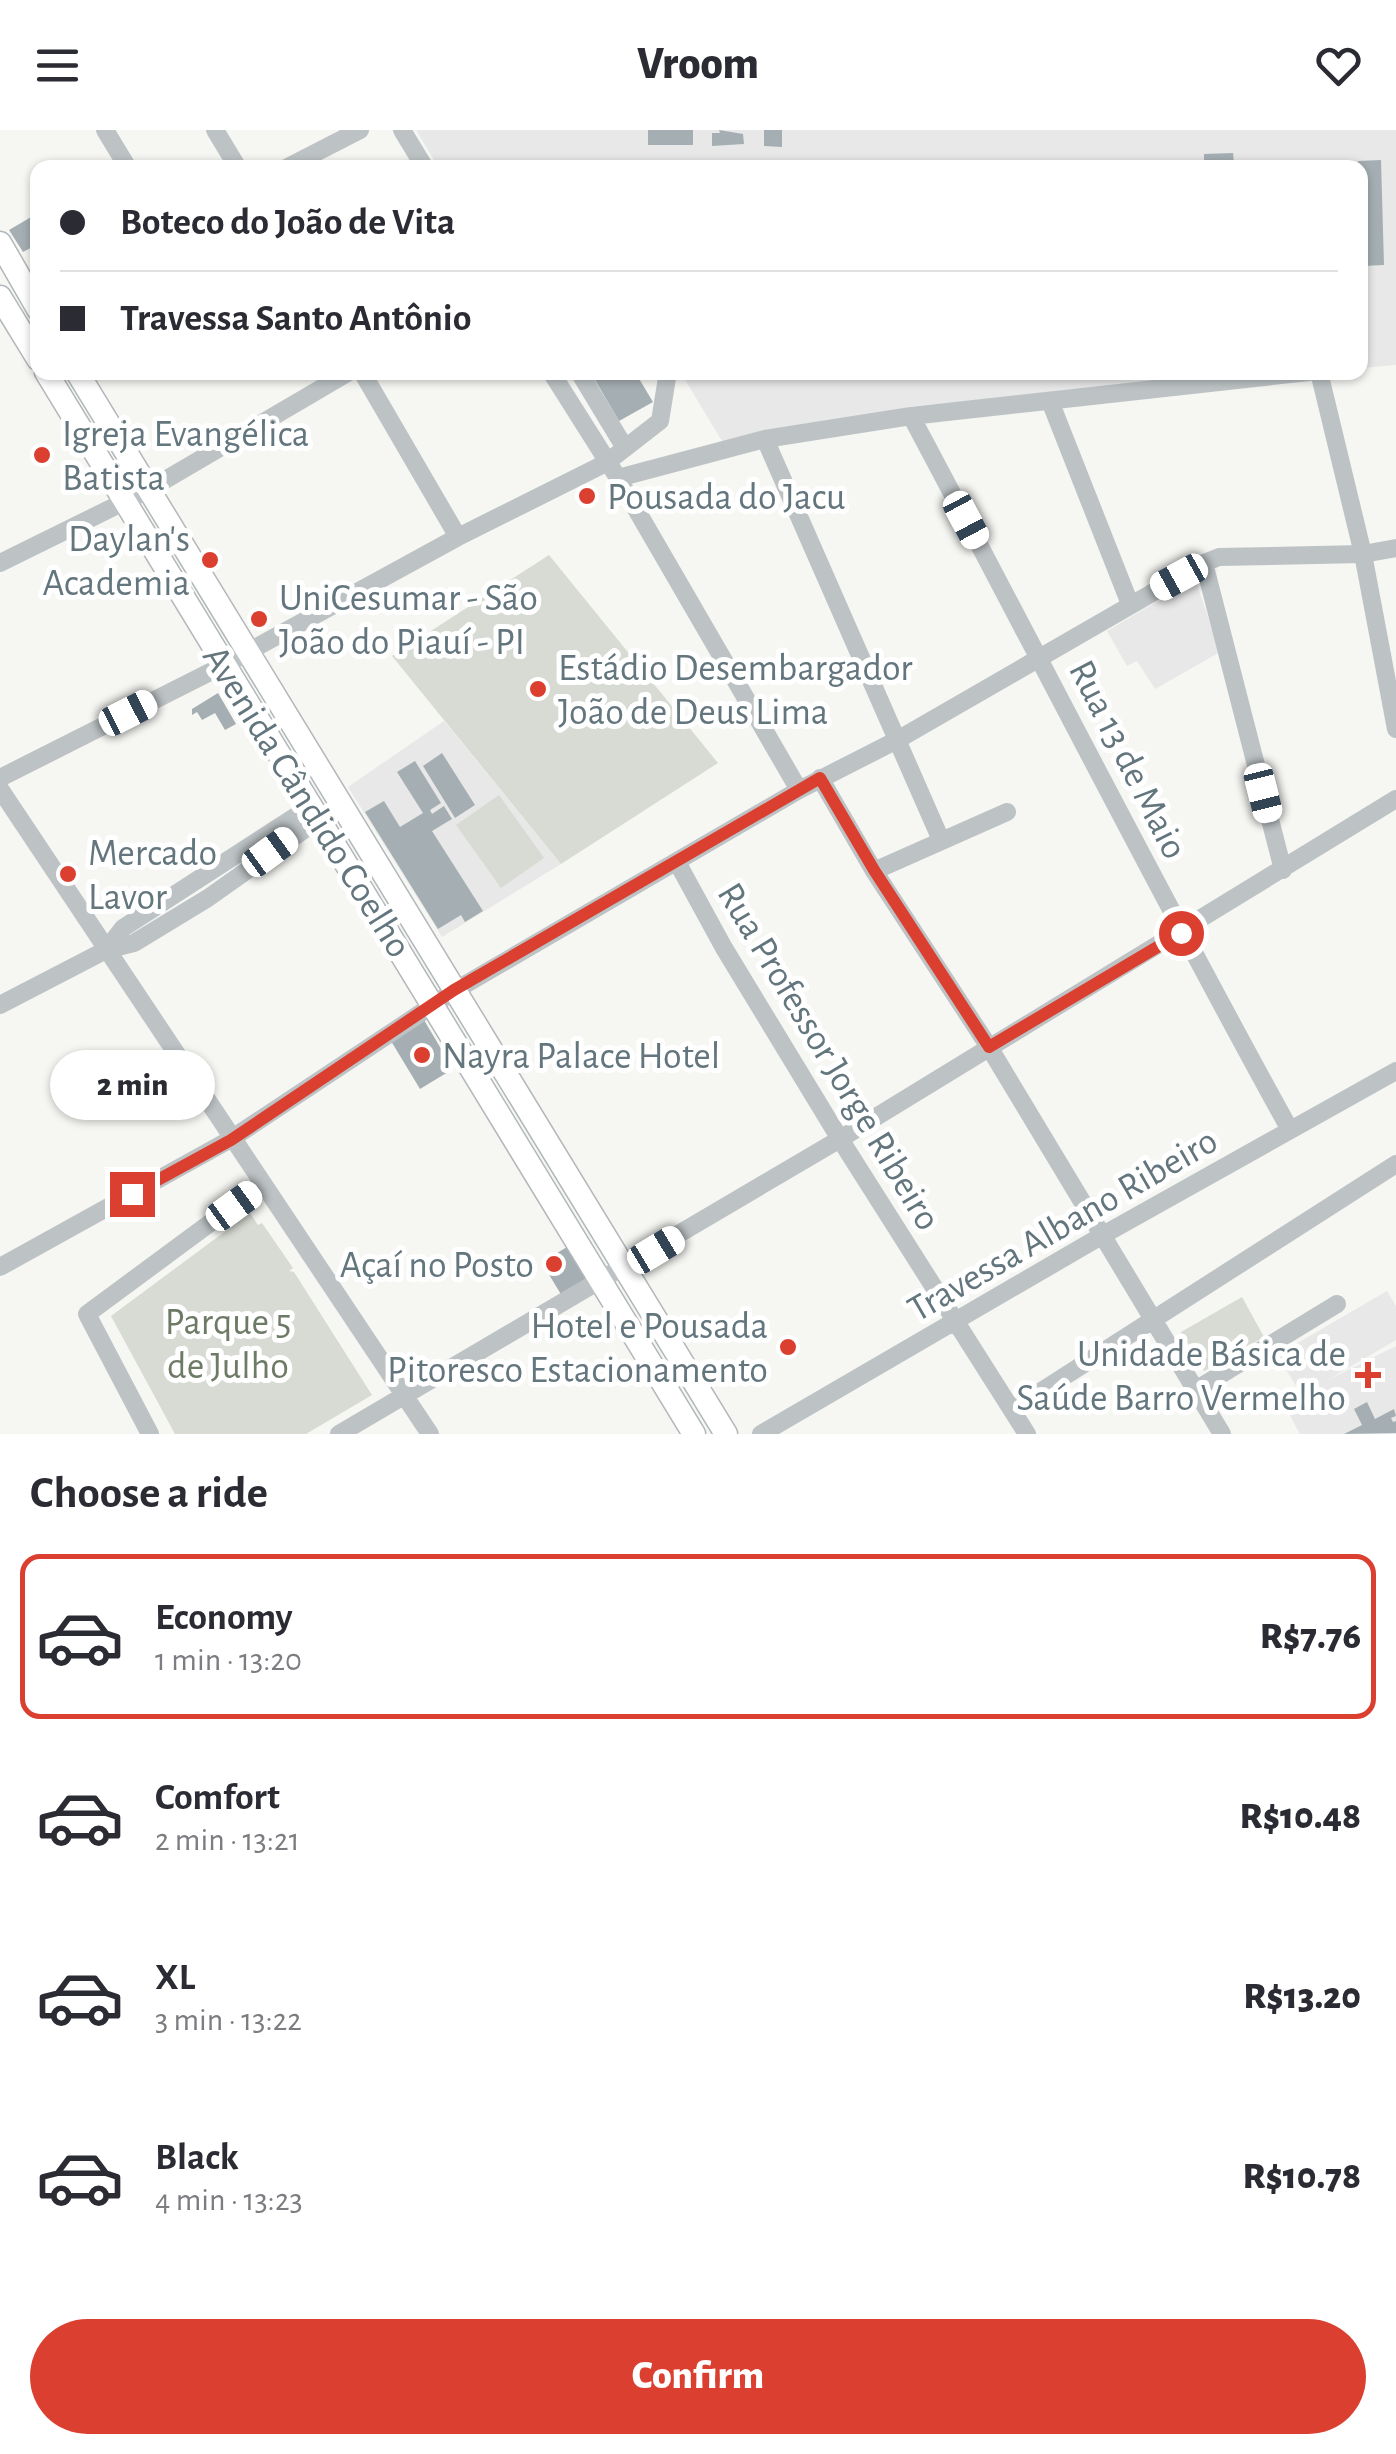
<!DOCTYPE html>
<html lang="en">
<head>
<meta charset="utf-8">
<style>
  :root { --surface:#fff; --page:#f7f7f7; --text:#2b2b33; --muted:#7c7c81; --line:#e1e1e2; --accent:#da3f30 }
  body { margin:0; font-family:"Alegreya Sans",sans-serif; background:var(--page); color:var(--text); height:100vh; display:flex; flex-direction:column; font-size:38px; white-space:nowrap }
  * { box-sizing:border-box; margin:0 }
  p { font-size:32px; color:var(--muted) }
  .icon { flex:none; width:55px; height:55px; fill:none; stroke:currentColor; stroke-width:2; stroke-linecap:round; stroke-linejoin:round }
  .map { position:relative; height:1304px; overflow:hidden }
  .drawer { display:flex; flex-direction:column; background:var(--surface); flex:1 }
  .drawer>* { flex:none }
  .top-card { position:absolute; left:30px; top:30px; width:1338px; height:220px; border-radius:20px; box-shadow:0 2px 8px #0004; display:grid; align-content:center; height:220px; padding:0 30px; background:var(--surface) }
  .end { position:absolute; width:45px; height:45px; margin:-22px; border:12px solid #da3f30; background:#fff; box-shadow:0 0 0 5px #fff }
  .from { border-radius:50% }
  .bubble { position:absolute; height:70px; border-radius:35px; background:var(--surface); box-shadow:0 2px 8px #0004; font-size:32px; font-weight:800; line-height:70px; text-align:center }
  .car { position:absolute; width:30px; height:60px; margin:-30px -15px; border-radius:12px; box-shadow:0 0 8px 2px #0007; background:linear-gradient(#fff 24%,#345 0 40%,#fff 0 76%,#345 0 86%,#fff 0) }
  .top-card b { display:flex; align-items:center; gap:35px; height:95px; font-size:38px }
  .top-card b+b { border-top:2px solid var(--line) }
  .top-card i { width:25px; height:25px; background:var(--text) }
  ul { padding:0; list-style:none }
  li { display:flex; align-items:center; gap:30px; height:165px; margin:0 20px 15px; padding:0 10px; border:5px solid transparent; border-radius:20px }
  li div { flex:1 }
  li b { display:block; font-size:38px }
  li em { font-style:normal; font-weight:800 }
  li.on { border-color:var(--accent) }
  li>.icon { width:90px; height:90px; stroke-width:1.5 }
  h2 { padding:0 30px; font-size:45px; line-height:120px }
  .action { display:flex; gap:20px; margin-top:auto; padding:20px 30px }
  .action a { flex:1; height:115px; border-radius:60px; background:var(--accent); color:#fff; font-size:40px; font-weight:800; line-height:115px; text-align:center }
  header { display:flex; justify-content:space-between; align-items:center; height:130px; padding:0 30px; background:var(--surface); font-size:45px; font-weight:800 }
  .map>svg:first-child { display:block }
</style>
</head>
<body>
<header><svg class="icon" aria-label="menu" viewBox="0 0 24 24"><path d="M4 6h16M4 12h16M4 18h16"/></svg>Vroom<svg class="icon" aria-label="heart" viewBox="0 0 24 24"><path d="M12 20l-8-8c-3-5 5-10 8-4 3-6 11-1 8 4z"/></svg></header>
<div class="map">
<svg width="1396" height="1304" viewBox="0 0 1396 1304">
  <rect width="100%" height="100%" fill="#f6f6f3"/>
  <path fill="#e7e8e7" d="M416,0H1396V235L1360,238V38H439Z
    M681,243H1311L914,276L722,311Z
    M1195,449L1220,522L1155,559L1137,531L1127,536L1107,501Z
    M444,591L561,734L442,807L348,657Z
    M1387,1161L1396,1176V1210L1326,1251L1396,1216V1304H1300L1284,1274L1301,1264L1277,1225Z"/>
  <path fill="#d7dbd3" d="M549,425L718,633L561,734L392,526Z
    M499,665L544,728L501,758L456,695Z
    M250,1083L258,1095L262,1093L293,1138L289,1141L294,1142L372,1265L306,1304H175L111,1186Z
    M1242,1167L1264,1207L1204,1241L1181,1202Z"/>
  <path fill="#a5afb3" d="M648,0H693V15H648Z
    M719,0L743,4L744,14L712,16V3H720Z
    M764,0H782V17L764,16Z
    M1233,23L1234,33L1302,32V38H1136V34L1204,32V24Z
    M1381,30L1384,135L1363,136L1358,31Z
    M1320,31H1342V38H1320Z
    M38,83V114L23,122L9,100Z
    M608,242H635L653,272L619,291L595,250Z
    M218,563L236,594L225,600L215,583L202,590L197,582L192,585V579Z
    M442,623L475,675L455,688L423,636Z
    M415,631L441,673L430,680L432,684L444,676L452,689L432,701L483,781L465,792L461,785L438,799L365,682L384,671L400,697L423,683L397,642Z
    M424,890L453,939L420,959L391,911Z
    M567,1117L587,1150L562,1166L548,1143L559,1136L561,1129L557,1123Z
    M1367,1272L1375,1289L1394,1279L1396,1286L1391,1288L1393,1292L1396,1291V1303L1344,1304L1362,1295L1354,1279Z"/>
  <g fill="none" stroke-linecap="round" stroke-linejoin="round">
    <defs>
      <path id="major" d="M0,113L38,179
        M0,167L38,229
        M46,242L694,1304
        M77,242L726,1304"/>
    </defs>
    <use href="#major" stroke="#b1b7ba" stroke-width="25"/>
    <path stroke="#bdc3c5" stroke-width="18" d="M105,0L128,38
      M215,0L238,38
      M402,0L425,38
      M286,38L360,0
      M362,242L458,407
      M551,242L618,348L799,660
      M579,242L625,318
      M1319,242L1363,424L1396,599
      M1050,271L1130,474
      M911,286C1038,524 1160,765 1290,1000
      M765,309L941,710
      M618,348L765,309L911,286L1309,242
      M0,433L148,360L349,242
      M1204,433L1283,740
      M0,648L224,535L458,407L606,333L660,291L667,248L664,242
      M820,648L874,741L989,917L1222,1304
      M0,659L430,1304
      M677,732L724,818L840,1009L1027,1304
      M874,741L1007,682
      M106,820L123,798L310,677
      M0,875L106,820L134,813L208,768L318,690
      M0,1137L231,1009L454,861L799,660L899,609L1204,433L1219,427L1363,424L1396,418
      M1194,1261L1337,1174
      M1012,1280L1396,1034
      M150,1304L87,1184L263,1054
      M339,1304L840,1009L1396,669
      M761,1304L1103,1105L1396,941"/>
    <use href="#major" stroke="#fff" stroke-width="22"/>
  </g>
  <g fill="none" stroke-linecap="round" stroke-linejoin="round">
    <path stroke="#da3f30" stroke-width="12" d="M132,1064L231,1010L454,860L820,648L874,740L989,917L1181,803"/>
  </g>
  <g fill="#da3f30" stroke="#fff" stroke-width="4">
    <circle cx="42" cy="325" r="10"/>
    <circle cx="587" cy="366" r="10"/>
    <circle cx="210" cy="430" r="10"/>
    <circle cx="259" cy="489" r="10"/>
    <circle cx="538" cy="559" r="10"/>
    <circle cx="68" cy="744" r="10"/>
    <circle cx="422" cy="925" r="10"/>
    <circle cx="554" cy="1134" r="10"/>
    <circle cx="788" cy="1217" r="10"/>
    <path d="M1363 1230h10v10h10v10h-10v10h-10v-10h-10v-10h10z"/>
  </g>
  <g text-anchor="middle" stroke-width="10" stroke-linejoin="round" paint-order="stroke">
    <g font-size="38" fill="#63757d" stroke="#fff" text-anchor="start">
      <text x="62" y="316">Igreja Evangélica<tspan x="62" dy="44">Batista</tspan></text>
      <text x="607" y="379">Pousada do Jacu</text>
      <text x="190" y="421" text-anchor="end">Daylan's<tspan x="190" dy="44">Academia</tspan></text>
      <text x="279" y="480">UniCesumar - São<tspan x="279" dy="44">João do Piauí - PI</tspan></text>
      <text x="558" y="550">Estádio Desembargador<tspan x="558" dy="44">João de Deus Lima</tspan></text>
      <text x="88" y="735">Mercado<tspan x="88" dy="44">Lavor</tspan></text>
      <text x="442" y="938">Nayra Palace Hotel</text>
      <text x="534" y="1147" text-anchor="end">Açaí no Posto</text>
      <text x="768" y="1208" text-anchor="end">Hotel e Pousada<tspan x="768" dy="44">Pitoresco Estacionamento</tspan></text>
      <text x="1346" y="1236" text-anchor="end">Unidade Básica de<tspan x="1346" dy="44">Saúde Barro Vermelho</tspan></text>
    </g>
    <g font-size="38" fill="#63757d" stroke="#fff">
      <text transform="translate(1129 629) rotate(63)" y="13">Rua 13 de Maio</text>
      <text transform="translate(308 671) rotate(58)" y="13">Avenida Cândido Coelho</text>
      <text transform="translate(830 926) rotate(59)" y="13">Rua Professor Jorge Ribeiro</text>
      <text transform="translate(1062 1094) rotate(-30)" y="13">Travessa Albano Ribeiro</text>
    </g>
    <g font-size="38" fill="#6d7a65" stroke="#fff">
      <text x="228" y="1204">Parque 5<tspan x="228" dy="44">de Julho</tspan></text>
    </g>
  </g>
</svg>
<i class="end from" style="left:1181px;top:803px"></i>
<i class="end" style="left:132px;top:1064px"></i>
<div class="bubble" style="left:50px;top:920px;width:165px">2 min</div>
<i class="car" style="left:966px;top:390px;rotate:152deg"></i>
<i class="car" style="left:1179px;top:447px;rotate:241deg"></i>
<i class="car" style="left:128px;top:583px;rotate:63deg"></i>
<i class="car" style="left:1263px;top:663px;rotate:166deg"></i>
<i class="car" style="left:270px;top:722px;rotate:54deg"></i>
<i class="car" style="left:234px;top:1076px;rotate:54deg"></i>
<i class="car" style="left:656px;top:1120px;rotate:59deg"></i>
<div class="top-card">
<b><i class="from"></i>Boteco do João de Vita</b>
<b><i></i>Travessa Santo Antônio</b>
</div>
</div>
<section class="drawer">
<h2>Choose a ride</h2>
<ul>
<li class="on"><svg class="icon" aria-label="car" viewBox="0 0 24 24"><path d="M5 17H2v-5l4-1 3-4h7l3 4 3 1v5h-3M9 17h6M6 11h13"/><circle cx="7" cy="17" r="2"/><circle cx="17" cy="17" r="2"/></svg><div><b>Economy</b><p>1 min · 13:20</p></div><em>R$7.76</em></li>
<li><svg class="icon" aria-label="car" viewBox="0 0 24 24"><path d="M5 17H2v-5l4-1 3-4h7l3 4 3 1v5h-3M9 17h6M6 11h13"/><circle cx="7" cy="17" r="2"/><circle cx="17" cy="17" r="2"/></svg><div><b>Comfort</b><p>2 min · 13:21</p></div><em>R$10.48</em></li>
<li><svg class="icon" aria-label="car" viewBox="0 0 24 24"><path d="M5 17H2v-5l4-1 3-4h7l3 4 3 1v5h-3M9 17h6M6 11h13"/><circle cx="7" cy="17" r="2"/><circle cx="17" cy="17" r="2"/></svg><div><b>XL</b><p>3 min · 13:22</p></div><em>R$13.20</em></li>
<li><svg class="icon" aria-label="car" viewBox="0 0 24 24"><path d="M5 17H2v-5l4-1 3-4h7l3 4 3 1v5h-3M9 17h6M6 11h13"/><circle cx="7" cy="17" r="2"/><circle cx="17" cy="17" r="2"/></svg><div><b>Black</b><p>4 min · 13:23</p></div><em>R$10.78</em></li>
</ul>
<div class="action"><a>Confirm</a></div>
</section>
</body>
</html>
